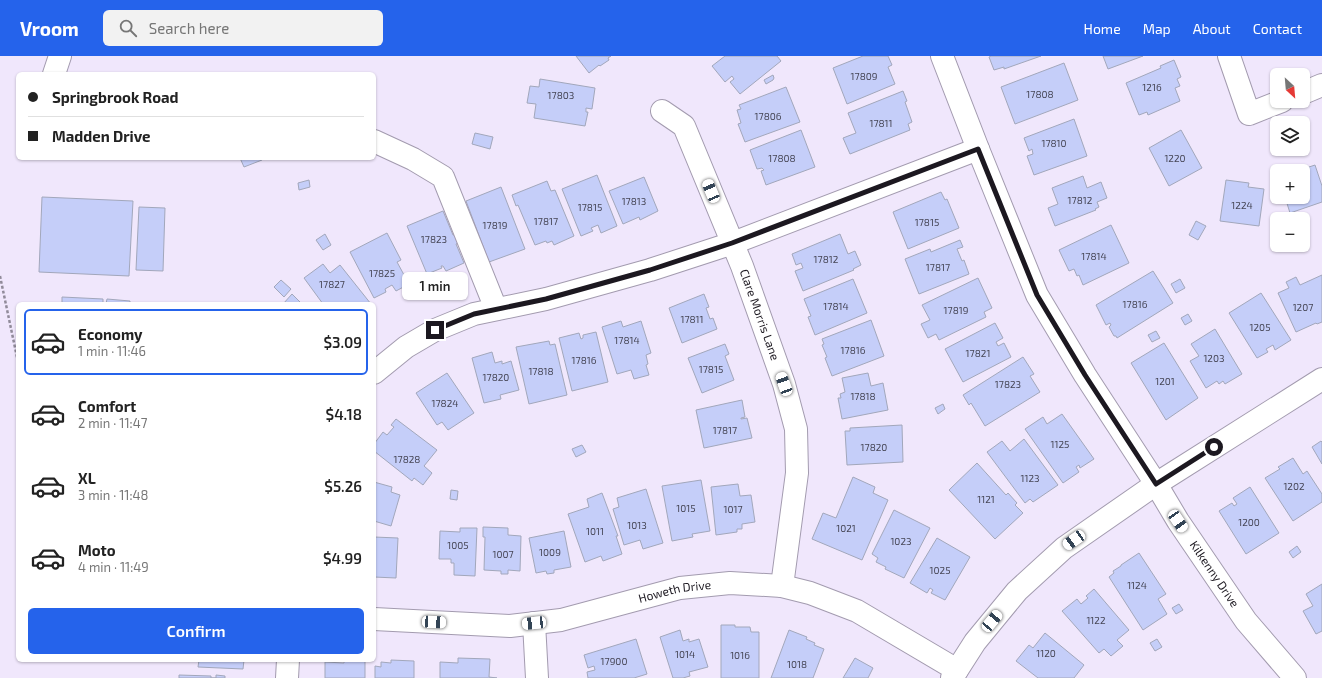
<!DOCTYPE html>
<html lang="en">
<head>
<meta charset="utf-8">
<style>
  :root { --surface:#fff; --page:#f2f2f2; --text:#222; --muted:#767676; --line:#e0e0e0; --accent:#2563eb }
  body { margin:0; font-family:"Exo 2",sans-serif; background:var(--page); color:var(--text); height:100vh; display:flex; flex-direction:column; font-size:15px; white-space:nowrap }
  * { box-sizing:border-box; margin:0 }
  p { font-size:13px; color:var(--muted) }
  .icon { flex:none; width:22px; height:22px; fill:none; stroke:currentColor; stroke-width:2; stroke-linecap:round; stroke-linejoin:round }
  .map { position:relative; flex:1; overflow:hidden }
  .drawer { position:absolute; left:16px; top:246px; width:360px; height:360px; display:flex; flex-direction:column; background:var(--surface); border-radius:6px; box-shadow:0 1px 3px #0004 }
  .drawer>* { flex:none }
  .banner { position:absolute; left:16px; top:16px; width:360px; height:88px; border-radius:6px; box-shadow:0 1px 3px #0004; display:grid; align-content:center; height:88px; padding:0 12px; background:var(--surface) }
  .needle { width:26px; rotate:154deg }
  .controls { position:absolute; left:1270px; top:12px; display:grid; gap:8px }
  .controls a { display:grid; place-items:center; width:40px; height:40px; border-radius:6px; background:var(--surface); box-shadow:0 1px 3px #0004; font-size:20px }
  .end { position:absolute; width:18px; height:18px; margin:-9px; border:5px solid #1c1820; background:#fff; box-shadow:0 0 0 2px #fff }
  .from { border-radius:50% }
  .bubble { position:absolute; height:28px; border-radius:6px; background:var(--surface); box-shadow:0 1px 3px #0004; font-size:13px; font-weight:600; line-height:28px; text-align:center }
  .car { position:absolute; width:12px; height:24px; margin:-12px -6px; border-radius:5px; box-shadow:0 0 3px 1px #0007; background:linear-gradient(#fff 24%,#345 0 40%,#fff 0 76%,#345 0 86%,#fff 0) }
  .banner b { display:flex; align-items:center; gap:14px; height:38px; font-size:15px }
  .banner b+b { border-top:1px solid var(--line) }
  .banner i { width:10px; height:10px; background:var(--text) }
  ul { padding:7px 0 0; list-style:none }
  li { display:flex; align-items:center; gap:12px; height:66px; margin:0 8px 6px; padding:0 4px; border:2px solid transparent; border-radius:6px }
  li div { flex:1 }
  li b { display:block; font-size:15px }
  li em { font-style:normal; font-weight:600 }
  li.on { border-color:var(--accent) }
  li>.icon { width:36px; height:36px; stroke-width:1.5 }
  .action { display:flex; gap:8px; margin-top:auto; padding:8px 12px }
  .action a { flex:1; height:46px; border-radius:6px; background:var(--accent); color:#fff; font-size:16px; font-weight:600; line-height:46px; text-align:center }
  header { display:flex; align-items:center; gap:24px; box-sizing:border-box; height:56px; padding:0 20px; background:var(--accent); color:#fff }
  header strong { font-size:19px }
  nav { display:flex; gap:22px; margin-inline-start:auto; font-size:14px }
  .search { width:280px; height:36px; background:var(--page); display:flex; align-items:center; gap:10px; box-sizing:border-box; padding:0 14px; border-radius:6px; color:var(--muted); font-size:15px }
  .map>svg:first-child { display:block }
</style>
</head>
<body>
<header>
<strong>Vroom</strong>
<div class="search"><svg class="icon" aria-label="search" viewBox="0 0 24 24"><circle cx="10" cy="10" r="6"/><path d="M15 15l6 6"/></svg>Search here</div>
<nav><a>Home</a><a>Map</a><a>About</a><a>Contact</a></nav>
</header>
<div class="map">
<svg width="1322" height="622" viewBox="0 0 1322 622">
  <rect width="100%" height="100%" fill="#f0e7fc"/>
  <path fill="#c5cef9" stroke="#a2a7bb" d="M576,0H611L608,2L609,4L600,10L599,9L589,17Z
    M725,0H777L781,5L740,38L730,26L734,23L732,20L725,26L712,10Z
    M863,0H888L892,9L888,11L895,28L847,48L833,12Z
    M991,0H1041L1004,13V11L994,14L989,1Z
    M1103,0H1143L1108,13Z
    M1174,4L1181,21L1177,23L1180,30L1175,32L1180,45L1148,59L1147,56L1139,59L1126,27L1161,12L1160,10Z
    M1064,7L1078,44L1015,68L1001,31Z
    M773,19L774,22L773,24L766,28L764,24Z
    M540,23L595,32L592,53L586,52V56H588L585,70L534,62L536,48L527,47L530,30L539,31Z
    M786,31L800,66L745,86L738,68L741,67L737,54L741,53L739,49Z
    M903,35L907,45L905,46L912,66L908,68L910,74L850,98L843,82L856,77L848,57Z
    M1074,63L1087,100L1034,119L1027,100L1033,98L1032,93L1029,95L1024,82Z
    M801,74L815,111L766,129L761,115L764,114L762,112L757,113L750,94Z
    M1181,74L1202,112L1169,130L1149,92Z
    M475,77L493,81L490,93L472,88Z
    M240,102H261L262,104L244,111Z
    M1315,109L1322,130V146L1290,157L1285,141H1303V115H1296L1295,114L1302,111L1303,113Z
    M597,119L617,170L601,177L598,169L591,172L593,175L581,180L562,133Z
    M1083,120L1087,132L1101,126L1107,142L1097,146L1099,151L1095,153L1096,154L1055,170L1048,152L1058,148L1052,132Z
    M644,121L658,155L640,164L639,161L623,168L609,135Z
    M309,124L310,131L299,134L298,127Z
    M1226,124L1249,127L1248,131L1264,133L1259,170L1220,165Z
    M547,125L551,135L555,134L574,180L554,189L552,185L547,187L546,185L535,189L518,149L516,150L512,139Z
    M501,131L525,193L489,206L466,145Z
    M941,136L945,144L947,143L959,172L908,193L893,156Z
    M42,141L133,145L129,220L39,216Z
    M139,151L165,152L163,215L136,214Z
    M443,155L453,179H455L458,187L456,188L464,207L446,215L443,210H441L442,212L427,218L407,170Z
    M1196,165L1206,170L1198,184L1189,179Z
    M1111,169L1129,207L1083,229L1079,219L1077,220L1074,213L1069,215L1059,194Z
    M387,177L401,204L397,206L409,228L396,235L392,229L385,233L386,236L374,242L350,196Z
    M325,178L331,189L323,194L316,184Z
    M840,178L848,198L855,195L861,209L853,213L854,214L803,235L795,215L803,212L801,207L796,209L792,198Z
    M960,184L963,191L957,193L962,205L964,204L969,218L919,238L905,203L930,193L931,196Z
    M323,208L330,217L340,209L371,248H323L304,222Z
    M1153,215L1173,247L1117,282L1116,280H1114L1109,271L1111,269L1110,267L1106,269L1096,249Z
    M1322,219V266L1317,268L1316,267L1296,276L1278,237L1289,232L1286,226L1296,221L1300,229Z
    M978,222L992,252L984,256L986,261L939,284L936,278L928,282L921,268L930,264L922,249Z
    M853,223L867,257L815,279L808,261L811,260L804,243Z
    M1180,223L1185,232L1176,237L1171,228Z
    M281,224L291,233L284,241L274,231Z
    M1261,237L1291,284L1275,294L1273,289L1266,293L1268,296L1257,302L1229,257Z
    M292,238L302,248H283Z
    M704,238L709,251L706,252L710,263L713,262L717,273L682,287L669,252Z
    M62,241L103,243V248H62Z
    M107,243L130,245V248H106Z
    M1188,258L1192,265L1185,269L1181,262Z
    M871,264L884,300L832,320L825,302L827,301L822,289L824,288L822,283Z
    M621,265L623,271L641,265L651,297L646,299L648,308L646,309L649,319L634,323L631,314L617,318L602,271Z
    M995,267L1003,282L996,286L998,290L1004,287L1011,301L963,326L945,293Z
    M1215,273L1242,318L1225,328L1223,325L1219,328L1217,325L1206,332L1190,305L1199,300L1191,288Z
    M1156,275L1160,282L1152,286L1148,279Z
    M596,276L608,326L572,335L559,282L579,277L581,283L583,282V279Z
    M549,285L550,289L555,288L567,339L529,348L516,291Z
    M1164,287L1198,342L1166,364L1131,307Z
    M725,288L729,298L725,300L734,324L702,337L688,302Z
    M492,296L495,307L502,305V308L511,305L519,334L500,339L501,343L484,347L472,302Z
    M1023,301L1034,318L1030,320L1040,336L985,370L971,347L969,349L963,339Z
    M447,317L474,357L448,374L442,366L437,369L416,337Z
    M868,317L871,330L883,327L888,354L842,363L838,342H841L840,338L845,336L842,322Z
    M742,344L745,361L741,362V363L747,362L752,382L704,392L696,354Z
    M943,348L945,353L938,358L935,352Z
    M1062,358L1094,403L1080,412L1079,409L1076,411L1079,416L1063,427L1025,373L1043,361L1047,368Z
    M396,363L437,394L424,410L432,417L423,429L414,422L412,425L374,395V388L383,376L387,379L394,371L391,369Z
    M902,369L903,406L847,409L845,375H850V372Z
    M1024,383L1058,429L1033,446L1030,443L1025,447L987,396L1002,385L1010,395Z
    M1321,385L1322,386V408L1312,391Z
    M582,389L586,396L576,401L572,393Z
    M1293,402L1303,418L1307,415L1322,438V446L1293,465L1265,422L1280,413L1278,411Z
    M977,407L1006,439L1008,437L1017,447L1015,449L1023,457L995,483L949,434Z
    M853,421L875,431L873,437L888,444L862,504L812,483L823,457L836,462Z
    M701,424L710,475L692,478L693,481L672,485L662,430Z
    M374,426L392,431L391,436L400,439L391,470L374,465Z
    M738,428L740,440L751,439L755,466L742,468V473H737V476L716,479L711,431Z
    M1250,431L1279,477L1246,498L1219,455L1232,447L1234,450L1237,448L1233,442Z
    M646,433L663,487L643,493L640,484L624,489L613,453L619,451L617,442Z
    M451,434L458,435L457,444L450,443Z
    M602,437L618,480H616L622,498L603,505L601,500L585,506L568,458L589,451L587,443Z
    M894,454L930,472L904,522L885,513L886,511L876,506L878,502L872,498Z
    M483,471L508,472V479L521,480L520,515L508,514V518H501V515L484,514L485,481H483Z
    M460,472H477L475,520L454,519V507H451V503H439L440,475L460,476Z
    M564,475L571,511L554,514V517L547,518L546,515L536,517L529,482Z
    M374,481L398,482L396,522L374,521Z
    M937,482L970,501L945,544L931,537L933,534L930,532L927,537L910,527Z
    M1297,490L1301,496L1293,502L1289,496Z
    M1139,497L1166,538L1158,543L1167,558L1143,574L1109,521L1114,517L1113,515L1121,510V509Z
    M1322,528V575L1316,578L1303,555L1313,550L1306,538Z
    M1094,533L1129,574L1117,584L1123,590L1111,600L1104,593L1099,597L1062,555L1077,543L1081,548L1088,542L1086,540Z
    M1179,548L1183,554L1176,558L1172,552Z
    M721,569H735V571H750L751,576H759V622H721Z
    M680,574L683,585L689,583V586L699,583L708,611L689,616L690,620L683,622H673L660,581Z
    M789,574L807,581L806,583L815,587L814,589L824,593L813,622H771Z
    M1045,577L1084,609L1074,622H1038L1016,605L1029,589L1033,592Z
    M636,583L647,618L634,622H588L587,616L595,614L594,610L588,612L584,599Z
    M1157,583L1162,591L1155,595L1150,587Z
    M458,602L490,603L489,621L497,622H440V606L458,607Z
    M855,602L873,612L868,622H843Z
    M199,604H244L243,613L198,611Z
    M344,604H365V622H325V606L344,607Z
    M391,604L414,605V622H375V610L381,611V606L391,607Z
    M179,619L211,620V622H216V619L225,620V622H179Z"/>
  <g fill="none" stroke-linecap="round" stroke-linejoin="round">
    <defs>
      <g id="minor">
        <path id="s1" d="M942,0L978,93L1037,239L1085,319L1156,428L1178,465L1246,565L1295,622"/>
        <path d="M1229,0L1249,58L1282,45"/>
        <path d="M54,18L60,0"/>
        <path d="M1303,37L1322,29"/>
        <path id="s2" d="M662,55L684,70L742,210L784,328L796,373L797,417L782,530"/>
        <path d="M374,85L413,103L443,121L496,253"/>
        <path d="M374,317L406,291L435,274L474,258L546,243L650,214L733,187L978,93"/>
        <path id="s3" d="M374,563L510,570L561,564L680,532L730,527L782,530L810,537L857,555L957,614"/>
        <path d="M534,567L537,622"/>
        <path d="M287,622L288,604"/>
        <path d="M952,622L975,586L1017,535L1064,492L1156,428L1322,323"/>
      </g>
    </defs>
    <use href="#minor" stroke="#a39baf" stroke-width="24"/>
    <path stroke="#918b9a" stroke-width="2.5" stroke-dasharray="3 2" stroke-linecap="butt" d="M0,220L18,306"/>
    <use href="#minor" stroke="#fff" stroke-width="22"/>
  </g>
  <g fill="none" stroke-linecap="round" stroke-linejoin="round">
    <path stroke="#1c1820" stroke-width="5" d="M435,274L474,258L546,243L650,214L732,187L978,93L1037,239L1085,319L1156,428L1214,391"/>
  </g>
  <g text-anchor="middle" stroke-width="3.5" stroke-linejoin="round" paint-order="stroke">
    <g font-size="10" fill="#464656">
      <text x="864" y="24">17809</text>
      <text x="1152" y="35">1216</text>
      <text x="1040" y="42">17808</text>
      <text x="561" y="43">17803</text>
      <text x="768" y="64">17806</text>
      <text x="881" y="71">17811</text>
      <text x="1054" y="91">17810</text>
      <text x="782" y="106">17808</text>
      <text x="1175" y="106">1220</text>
      <text x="1080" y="148">17812</text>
      <text x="634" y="149">17813</text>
      <text x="1242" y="153">1224</text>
      <text x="590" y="155">17815</text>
      <text x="546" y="169">17817</text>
      <text x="927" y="170">17815</text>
      <text x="495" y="173">17819</text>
      <text x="434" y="187">17823</text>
      <text x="1094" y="204">17814</text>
      <text x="826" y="207">17812</text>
      <text x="938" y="215">17817</text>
      <text x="382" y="221">17825</text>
      <text x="332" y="232">17827</text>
      <text x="1135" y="252">17816</text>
      <text x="836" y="254">17814</text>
      <text x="1303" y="255">1207</text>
      <text x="956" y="258">17819</text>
      <text x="692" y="267">17811</text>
      <text x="1260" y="275">1205</text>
      <text x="627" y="288">17814</text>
      <text x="853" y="298">17816</text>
      <text x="978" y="301">17821</text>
      <text x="1214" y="306">1203</text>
      <text x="584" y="308">17816</text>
      <text x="711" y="317">17815</text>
      <text x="541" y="319">17818</text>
      <text x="496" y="325">17820</text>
      <text x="1165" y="329">1201</text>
      <text x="1008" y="332">17823</text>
      <text x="863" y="344">17818</text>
      <text x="445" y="351">17824</text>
      <text x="725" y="378">17817</text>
      <text x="1060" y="392">1125</text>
      <text x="874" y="395">17820</text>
      <text x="407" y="407">17828</text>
      <text x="1030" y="426">1123</text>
      <text x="1294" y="434">1202</text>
      <text x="986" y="447">1121</text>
      <text x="686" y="456">1015</text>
      <text x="733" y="457">1017</text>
      <text x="1249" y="470">1200</text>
      <text x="637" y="473">1013</text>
      <text x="846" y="476">1021</text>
      <text x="595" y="479">1011</text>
      <text x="901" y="489">1023</text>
      <text x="458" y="493">1005</text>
      <text x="550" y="500">1009</text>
      <text x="503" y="502">1007</text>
      <text x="940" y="518">1025</text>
      <text x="1137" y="533">1124</text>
      <text x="1096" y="568">1122</text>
      <text x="1046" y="601">1120</text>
      <text x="685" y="602">1014</text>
      <text x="740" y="603">1016</text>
      <text x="614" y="609">17900</text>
      <text x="797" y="612">1018</text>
    </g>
    <g font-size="12" fill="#1c1820" stroke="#f0e7fc">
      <text dy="4" stroke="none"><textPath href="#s2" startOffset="230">Clare Morris Lane</textPath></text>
      <text dy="4" stroke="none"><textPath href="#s1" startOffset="588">Kilkenny Drive</textPath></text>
      <text dy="4" stroke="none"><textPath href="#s3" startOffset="305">Howeth Drive</textPath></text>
    </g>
  </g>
</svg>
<div class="controls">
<a><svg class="needle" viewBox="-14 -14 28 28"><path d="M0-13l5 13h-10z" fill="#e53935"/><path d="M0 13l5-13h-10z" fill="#767676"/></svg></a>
<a><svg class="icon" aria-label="layers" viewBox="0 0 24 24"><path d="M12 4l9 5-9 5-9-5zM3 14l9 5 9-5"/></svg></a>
<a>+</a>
<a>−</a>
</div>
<i class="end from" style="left:1214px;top:391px"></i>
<i class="end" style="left:435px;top:274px"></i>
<div class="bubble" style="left:402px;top:216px;width:66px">1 min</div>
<i class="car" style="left:711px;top:135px;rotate:337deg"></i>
<i class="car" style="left:784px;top:328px;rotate:340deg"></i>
<i class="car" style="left:1178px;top:465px;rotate:146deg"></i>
<i class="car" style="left:1074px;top:484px;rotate:235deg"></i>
<i class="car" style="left:992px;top:565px;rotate:40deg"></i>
<i class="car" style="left:434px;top:566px;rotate:93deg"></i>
<i class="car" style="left:534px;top:567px;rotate:264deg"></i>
<div class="banner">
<b><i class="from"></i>Springbrook Road</b>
<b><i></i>Madden Drive</b>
</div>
<section class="drawer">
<ul>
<li class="on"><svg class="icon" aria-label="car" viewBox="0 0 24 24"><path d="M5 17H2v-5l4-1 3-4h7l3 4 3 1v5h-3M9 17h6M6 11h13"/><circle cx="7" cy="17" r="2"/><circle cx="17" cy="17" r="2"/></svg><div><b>Economy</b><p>1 min · 11:46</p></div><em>$3.09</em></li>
<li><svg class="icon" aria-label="car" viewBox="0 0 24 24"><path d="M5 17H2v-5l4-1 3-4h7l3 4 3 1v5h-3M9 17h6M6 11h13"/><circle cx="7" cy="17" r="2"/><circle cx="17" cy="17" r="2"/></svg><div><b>Comfort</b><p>2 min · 11:47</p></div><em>$4.18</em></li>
<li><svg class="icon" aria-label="car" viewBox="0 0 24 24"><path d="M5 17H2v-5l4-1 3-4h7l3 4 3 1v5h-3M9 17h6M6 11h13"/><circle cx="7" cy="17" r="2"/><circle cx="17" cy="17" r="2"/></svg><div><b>XL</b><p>3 min · 11:48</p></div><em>$5.26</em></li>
<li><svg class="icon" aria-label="car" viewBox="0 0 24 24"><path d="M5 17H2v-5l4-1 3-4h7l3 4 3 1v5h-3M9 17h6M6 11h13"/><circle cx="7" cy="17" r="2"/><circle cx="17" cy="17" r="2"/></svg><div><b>Moto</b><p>4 min · 11:49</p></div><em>$4.99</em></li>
</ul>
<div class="action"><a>Confirm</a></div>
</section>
</div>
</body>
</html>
